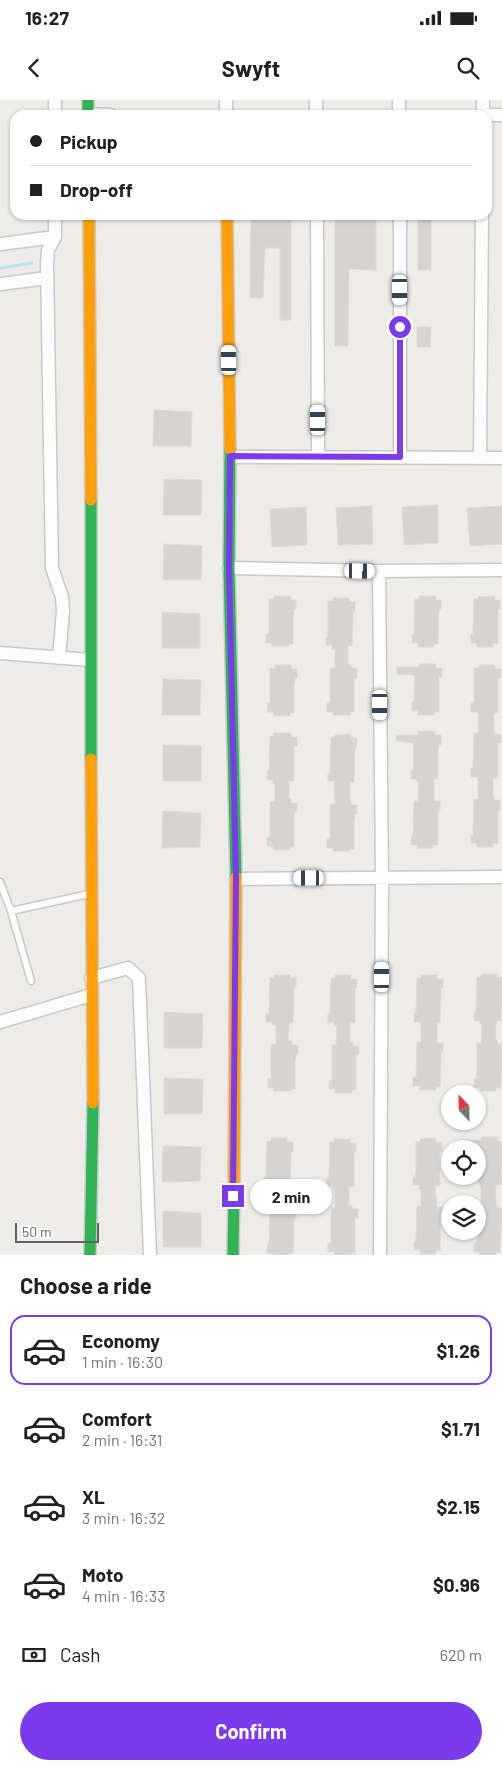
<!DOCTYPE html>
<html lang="en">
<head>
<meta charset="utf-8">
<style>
  :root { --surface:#fff; --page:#f2f2f2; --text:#202124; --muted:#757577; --line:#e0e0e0; --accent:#7c3aed }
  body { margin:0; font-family:Barlow,sans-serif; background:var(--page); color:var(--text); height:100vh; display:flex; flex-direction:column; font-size:19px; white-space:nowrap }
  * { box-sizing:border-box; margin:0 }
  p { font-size:16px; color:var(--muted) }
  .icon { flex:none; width:28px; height:28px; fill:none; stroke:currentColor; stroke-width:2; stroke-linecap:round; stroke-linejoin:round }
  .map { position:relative; height:1155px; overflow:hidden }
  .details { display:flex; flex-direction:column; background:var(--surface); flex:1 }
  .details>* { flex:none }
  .hud { position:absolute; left:10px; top:10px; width:482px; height:110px; border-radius:15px; box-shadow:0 1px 4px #0004; display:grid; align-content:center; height:110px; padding:0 20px; background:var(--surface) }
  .needle { width:32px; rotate:338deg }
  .tools { position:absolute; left:441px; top:985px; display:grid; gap:10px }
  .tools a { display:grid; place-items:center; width:45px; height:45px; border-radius:50%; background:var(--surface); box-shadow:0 1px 4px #0004; font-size:25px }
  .scale { position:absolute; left:15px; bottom:12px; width:84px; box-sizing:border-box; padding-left:5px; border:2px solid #5d6367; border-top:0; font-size:14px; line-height:18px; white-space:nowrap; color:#5d6367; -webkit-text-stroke:4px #fff; paint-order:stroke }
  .end { position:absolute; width:22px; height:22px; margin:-11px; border:6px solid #7c3aed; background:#fff; box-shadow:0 0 0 2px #fff }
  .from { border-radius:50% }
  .bubble { position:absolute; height:35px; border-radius:18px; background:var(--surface); box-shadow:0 1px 4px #0004; font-size:16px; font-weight:700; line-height:35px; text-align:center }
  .car { position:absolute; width:15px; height:30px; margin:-15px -8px; border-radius:6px; box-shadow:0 0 4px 1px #0007; background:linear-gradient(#fff 24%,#345 0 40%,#fff 0 76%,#345 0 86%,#fff 0) }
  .hud b { display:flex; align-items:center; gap:18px; height:48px; font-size:19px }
  .hud b+b { border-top:1px solid var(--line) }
  .hud i { width:12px; height:12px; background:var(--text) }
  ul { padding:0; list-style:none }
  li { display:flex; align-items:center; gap:15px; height:70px; margin:0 10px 8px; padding:0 10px; border:2px solid transparent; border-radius:15px }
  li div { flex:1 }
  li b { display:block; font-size:19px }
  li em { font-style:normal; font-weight:700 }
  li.current { border-color:var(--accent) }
  li>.icon { width:45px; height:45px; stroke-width:1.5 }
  h2 { padding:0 20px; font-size:22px; line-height:60px }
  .pay { display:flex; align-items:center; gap:12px; height:55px; padding:0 20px; font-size:19px }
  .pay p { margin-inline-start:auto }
  .action { display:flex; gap:10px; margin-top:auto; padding:10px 20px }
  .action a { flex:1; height:58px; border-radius:30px; background:var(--accent); color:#fff; font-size:20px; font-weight:700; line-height:58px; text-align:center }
  .status { display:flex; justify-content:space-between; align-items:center; height:35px; padding:0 25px; background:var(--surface); direction:ltr }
  .status svg { height:14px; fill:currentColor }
  header { display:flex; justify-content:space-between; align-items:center; height:65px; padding:0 20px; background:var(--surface); font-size:22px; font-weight:700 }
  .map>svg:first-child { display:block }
</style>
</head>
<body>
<div class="status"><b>16:27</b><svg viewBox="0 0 49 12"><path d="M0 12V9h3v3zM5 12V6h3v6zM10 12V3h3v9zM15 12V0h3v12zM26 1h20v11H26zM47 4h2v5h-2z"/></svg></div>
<header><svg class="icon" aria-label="back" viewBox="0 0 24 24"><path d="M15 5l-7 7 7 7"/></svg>Swyft<svg class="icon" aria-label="search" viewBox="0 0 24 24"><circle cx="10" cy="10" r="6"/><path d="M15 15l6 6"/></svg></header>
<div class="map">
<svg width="502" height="1155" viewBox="0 0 502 1155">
  <rect width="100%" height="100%" fill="#eeece9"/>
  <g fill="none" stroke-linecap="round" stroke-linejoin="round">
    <path stroke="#bce4f8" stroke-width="3" d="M0,168L32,163"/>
  </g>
  <path fill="#d6d4d3" stroke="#dedbd7" d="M251,115H291V220H280V148H265L263,198H250Z
    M335,115H376V170L349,169L348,246H335Z
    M418,115H431V170H418Z
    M417,227H431L430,247H417Z
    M154,310L192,312L191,346H153Z
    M164,379L202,380L201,415H163Z
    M438,405V443L404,445L402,407Z
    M372,406L373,444L338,445L336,408Z
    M502,406V444L470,446L467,408Z
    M306,407L307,445L272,447L270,409Z
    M164,444L202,446L201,480H163Z
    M274,496H290V500H296V509H294L293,516V544H289V546H272V543H266V534H269V499H274Z
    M419,496H436L435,500H441V509H439L438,544H434V547H418V543H412V534H414L415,499H419Z
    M495,496L494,500H500V509H498V544H493V547H477V543H471V534L473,535L474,499H478V497Z
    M333,498H349V502H355V511L353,512L352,546H348V565H351V568H357V578H354V612H350V615H333V612H327V603H330V568H335V549H332V545H326V537H328V501H333Z
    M162,512L200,514V548H162Z
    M419,564H436V568H442V577H439V612H435V615H418V611H412V602H414L415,575L397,574V567H419Z
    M275,565H291V569H297V578H295L294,585V613H290V616H274L273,612H267L268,603H270V568H275Z
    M479,565H495V569H501V578H498V613H494V630L495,634H501V643H498V678H493V697H494V700H500V710H498V744H493V747H477V743H471V735H473L474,699L478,700V680L477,677H471V668H473L474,633H478L479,615L477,612H471V603H474V568H479Z
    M163,579L201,580L200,615H162Z
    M418,631H434L435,635H441V645H439L438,652V679H434V701H440V711H438V745H433V748H417V745H411V736H413L414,701H418L419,682H417V679H411V670H413L414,643L396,641V635H418Z
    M274,633H291V637H297V646H294V681H289V699H291V703H297V712H294V747H290V750H273V746H267V737H270V702H275V684H273V680H267V671H269L270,636H274Z
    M351,634V638H357V647L355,648L354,682H350V701H351V705H357V714H355L354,721V749H350V751H333V748H327V739H330V704H335L334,681H328V673H330L331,637H335V635Z
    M163,645L201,646V681H163Z
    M163,711L201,713L200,747L162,748Z
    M481,874H498L497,877H502L501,921H496V940H497L498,944H502L501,988H496V991H480V988L474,987V979H476L477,972V943H481L482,924H480V921H474V912H476L477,877H481Z
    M274,875H290V878H296V888H294L293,923H289L288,941H292V945H298V954H296L295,961V989H291V991H274V988H268V979H271V944H276V925H272L273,922H266V913H269L270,878H274Z
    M335,875H351V879H357V888H355V923H350V942H353V946H359V955H356V990H352V993H335V989H329V981L332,980V945H336L337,926H334V922H328V913H330L331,878H335Z
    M421,875H437V879H443V888H441L440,923H437V943H443V952H441L440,987H436V990H419L420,986H413V977H416L417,942H421V926L420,922H414V913H416L417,878H421Z
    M164,912L203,914L202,948H164Z
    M164,978L203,979L202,1014H164Z
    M481,1037H498V1041H502L501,1085H496V1105H498L497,1108H502L500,1152H496V1155H480V1152H474V1143H476L478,1136V1108H481V1088L480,1084H478V1049L458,1047L459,1040H481Z
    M271,1038H287V1042H293V1051L291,1052L290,1086H286V1106H290V1109H296V1119H294L293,1153H289V1155H273V1153H267V1144H269L270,1109H274V1089H270V1085H264V1077H266L267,1041H271Z
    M436,1038V1042H442V1052L440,1051L439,1058L440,1086H435L437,1107H443V1116H441L440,1151H436V1154H420V1150H414V1141H416L417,1106H421V1089H419V1085H413V1077H415L416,1070V1041L420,1042V1039Z
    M334,1039H351L350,1043H356V1052H354V1087H349V1105H352V1109H358V1118H355V1153H351V1155H334V1152H328V1143H331V1108H335V1089H333V1086H327V1077H329L330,1042H334Z
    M163,1046L201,1047L200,1081L162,1082Z
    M163,1111L201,1113V1147H163Z"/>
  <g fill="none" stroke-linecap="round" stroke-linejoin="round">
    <defs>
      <path id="lane" d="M0,782L11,811L89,794
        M11,811L31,881"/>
      <path id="street" d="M55,0V15
        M226,0V15
        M399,0V15
        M483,0V15
        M88,14L111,15
        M316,15V0
        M488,15H502
        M55,115V137L48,150L47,164L52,468L62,497L63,511L59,558
        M317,115L318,357
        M400,115V357
        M0,144L55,137
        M0,184L47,178
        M230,357L502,358
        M480,357L482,115
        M229,468L379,471L502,470
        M379,471L382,777L380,1155
        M0,553L90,560
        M236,779L502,777
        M91,878L128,868L139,878L150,1155
        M0,922L91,895"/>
      <path id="fast" d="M88,0V15
        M230,349L229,468L236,777
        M91,400V659
        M90,1155L93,1003
        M233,1155L234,1088"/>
      <path id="slow" d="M89,115L91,400
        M227,115L230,349
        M91,659L93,1003
        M234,1088L236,777"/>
    </defs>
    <use href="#lane" stroke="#c9c9ca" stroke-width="9"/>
    <use href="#street" stroke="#c9c9ca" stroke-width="15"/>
    <use href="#fast" stroke="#cacacb" stroke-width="14"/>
    <use href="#slow" stroke="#cacacb" stroke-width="14"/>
    <use href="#lane" stroke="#fcfcfc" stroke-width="6"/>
    <use href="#street" stroke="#fcfcfc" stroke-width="12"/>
    <use href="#fast" stroke="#30b455" stroke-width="11"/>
    <use href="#slow" stroke="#ff9f0a" stroke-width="11"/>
  </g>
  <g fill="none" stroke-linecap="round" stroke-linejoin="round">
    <path stroke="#7c3aed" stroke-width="6" d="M233,1096L236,779L229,468L230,356L400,357V227"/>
  </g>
</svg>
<div class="tools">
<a><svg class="needle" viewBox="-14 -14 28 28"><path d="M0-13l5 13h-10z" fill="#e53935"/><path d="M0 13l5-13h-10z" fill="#757577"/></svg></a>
<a><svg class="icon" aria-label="locate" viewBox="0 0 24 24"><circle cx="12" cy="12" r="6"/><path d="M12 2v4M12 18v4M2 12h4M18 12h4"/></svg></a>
<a><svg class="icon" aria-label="layers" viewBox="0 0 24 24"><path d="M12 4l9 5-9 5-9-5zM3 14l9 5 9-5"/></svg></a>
</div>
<div class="scale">50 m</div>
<i class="end from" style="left:400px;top:227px"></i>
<i class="end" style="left:233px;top:1096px"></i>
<div class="bubble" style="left:250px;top:1079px;width:82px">2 min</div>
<i class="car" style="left:400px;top:190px;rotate:180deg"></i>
<i class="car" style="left:229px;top:260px;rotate:359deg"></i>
<i class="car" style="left:318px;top:320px;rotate:0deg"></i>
<i class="car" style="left:360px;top:471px;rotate:91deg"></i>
<i class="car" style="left:380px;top:605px;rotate:180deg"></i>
<i class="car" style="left:309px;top:778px;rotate:270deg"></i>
<i class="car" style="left:382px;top:877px;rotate:0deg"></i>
<div class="hud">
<b><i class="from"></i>Pickup</b>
<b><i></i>Drop-off</b>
</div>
</div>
<section class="details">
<h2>Choose a ride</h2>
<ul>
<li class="current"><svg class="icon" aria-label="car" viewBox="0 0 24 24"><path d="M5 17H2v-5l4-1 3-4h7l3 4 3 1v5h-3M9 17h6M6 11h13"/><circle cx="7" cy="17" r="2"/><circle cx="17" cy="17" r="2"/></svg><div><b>Economy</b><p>1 min · 16:30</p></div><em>$1.26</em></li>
<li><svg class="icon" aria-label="car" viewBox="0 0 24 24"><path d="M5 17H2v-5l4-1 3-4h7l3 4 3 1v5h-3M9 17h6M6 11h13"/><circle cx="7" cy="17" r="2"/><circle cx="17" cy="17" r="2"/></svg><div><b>Comfort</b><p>2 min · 16:31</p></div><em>$1.71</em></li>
<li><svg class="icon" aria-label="car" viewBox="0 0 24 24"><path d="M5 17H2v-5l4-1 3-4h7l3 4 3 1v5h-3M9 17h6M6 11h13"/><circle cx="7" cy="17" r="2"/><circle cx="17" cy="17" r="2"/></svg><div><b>XL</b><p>3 min · 16:32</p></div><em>$2.15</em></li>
<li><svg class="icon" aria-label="car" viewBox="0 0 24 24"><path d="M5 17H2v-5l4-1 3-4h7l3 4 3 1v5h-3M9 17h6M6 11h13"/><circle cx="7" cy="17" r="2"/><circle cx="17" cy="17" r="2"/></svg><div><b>Moto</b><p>4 min · 16:33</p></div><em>$0.96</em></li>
</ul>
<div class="pay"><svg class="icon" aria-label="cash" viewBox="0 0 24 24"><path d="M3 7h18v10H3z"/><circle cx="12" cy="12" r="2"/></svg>Cash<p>620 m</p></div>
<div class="action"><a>Confirm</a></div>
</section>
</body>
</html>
